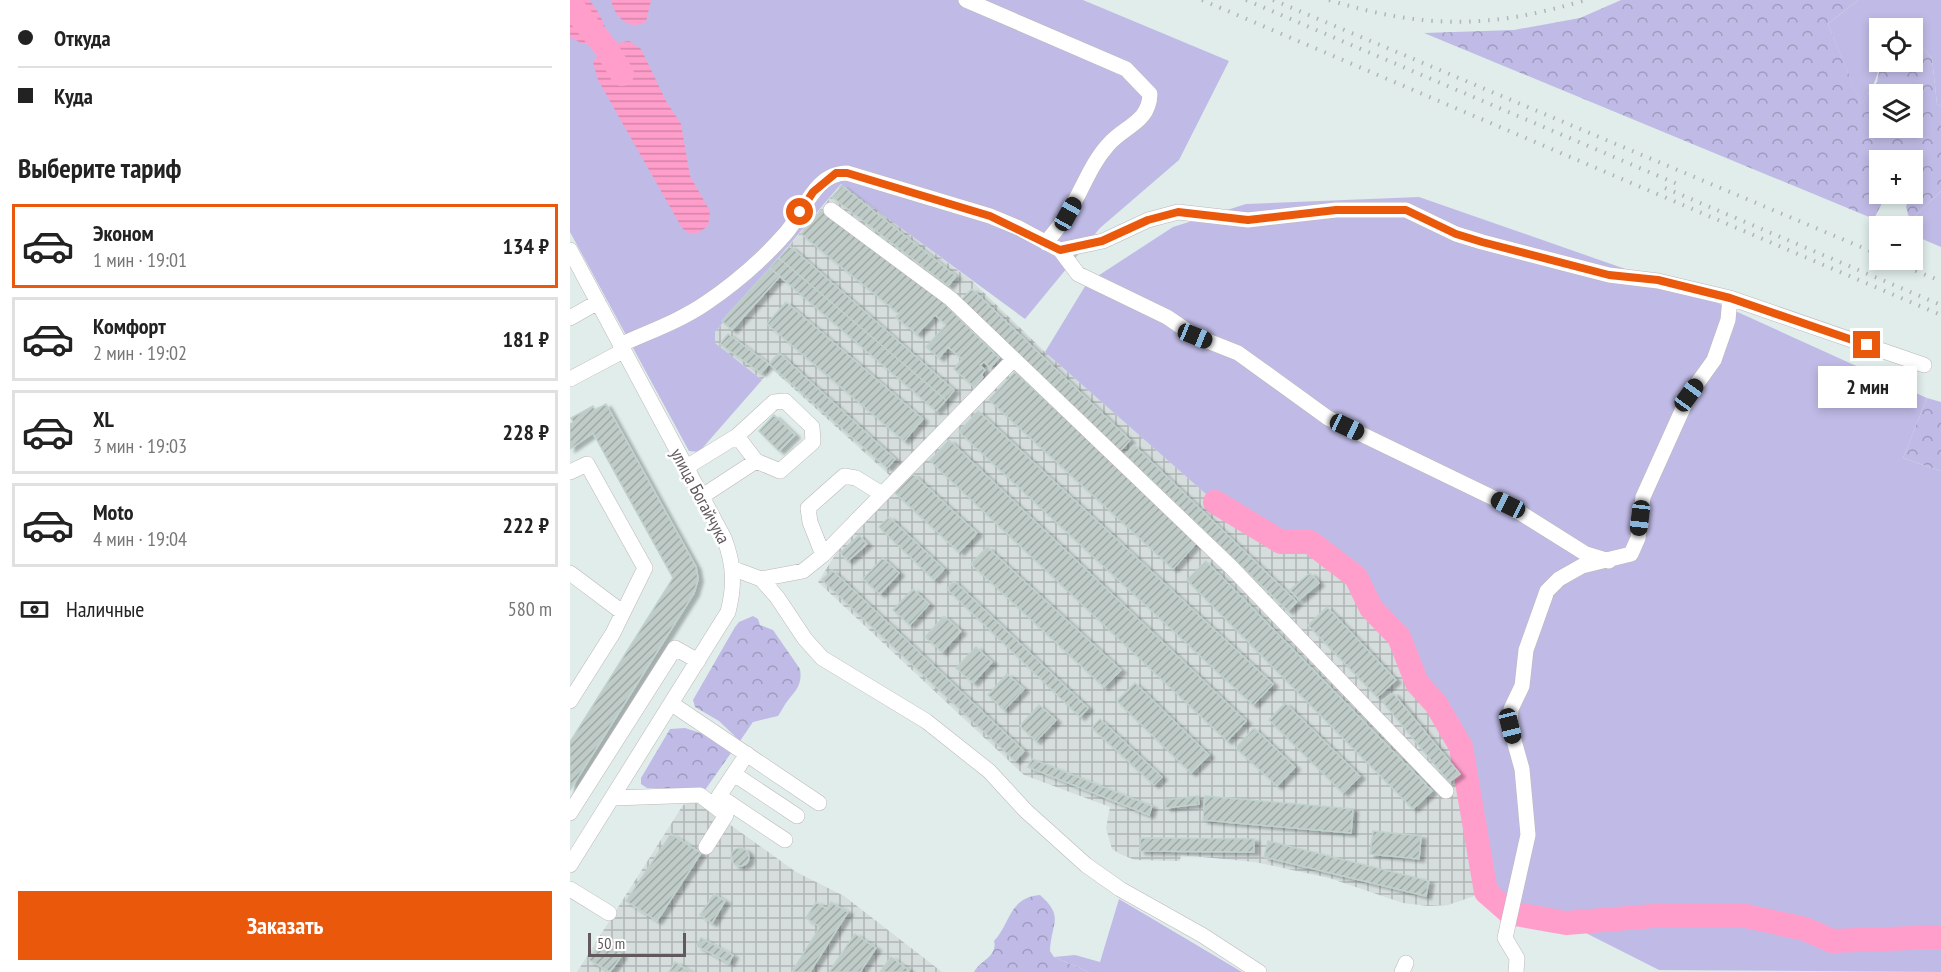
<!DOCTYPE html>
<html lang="ru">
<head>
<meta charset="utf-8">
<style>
  :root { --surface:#fff; --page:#f6f6f6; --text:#222; --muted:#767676; --line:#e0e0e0; --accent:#ea580c }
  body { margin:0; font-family:"PT Sans Narrow",sans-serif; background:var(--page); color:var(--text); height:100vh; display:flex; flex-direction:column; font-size:22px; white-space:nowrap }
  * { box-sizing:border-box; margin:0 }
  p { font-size:20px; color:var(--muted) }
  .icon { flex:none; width:33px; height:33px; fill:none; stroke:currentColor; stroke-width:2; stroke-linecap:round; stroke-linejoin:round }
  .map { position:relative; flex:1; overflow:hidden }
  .sheet { display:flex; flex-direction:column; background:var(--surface); width:570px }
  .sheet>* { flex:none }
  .guide { display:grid; align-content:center; height:132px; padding:0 18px; background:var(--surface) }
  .controls { position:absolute; left:1299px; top:18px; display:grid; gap:12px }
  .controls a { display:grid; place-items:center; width:54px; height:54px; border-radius:0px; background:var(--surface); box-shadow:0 3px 9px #0003; font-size:30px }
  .scale { position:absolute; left:18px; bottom:15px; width:98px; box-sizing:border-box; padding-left:6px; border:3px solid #62595c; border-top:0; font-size:16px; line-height:21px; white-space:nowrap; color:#62595c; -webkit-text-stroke:4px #fff; paint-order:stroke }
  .end { position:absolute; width:27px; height:27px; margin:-14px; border:8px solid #ea580c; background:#fff; box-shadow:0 0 0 3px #fff }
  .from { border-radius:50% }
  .bubble { position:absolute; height:42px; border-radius:0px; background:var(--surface); box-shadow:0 3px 9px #0003; font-size:20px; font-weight:700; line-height:42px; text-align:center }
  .car { position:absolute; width:18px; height:36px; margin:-18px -9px; border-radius:8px; box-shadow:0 0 4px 2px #0007; background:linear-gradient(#222 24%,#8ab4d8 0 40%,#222 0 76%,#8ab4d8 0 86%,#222 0) }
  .guide b { display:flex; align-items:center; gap:21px; height:57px; font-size:22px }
  .guide b+b { border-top:2px solid var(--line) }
  .guide i { width:15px; height:15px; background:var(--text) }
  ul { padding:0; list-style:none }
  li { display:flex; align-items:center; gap:18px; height:84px; margin:0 12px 9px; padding:0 6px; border:3px solid var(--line); border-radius:0px }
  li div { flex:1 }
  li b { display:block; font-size:22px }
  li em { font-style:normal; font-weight:700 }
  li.current { border-color:var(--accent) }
  li>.icon { width:54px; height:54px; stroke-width:1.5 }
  h2 { padding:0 18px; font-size:27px; line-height:72px }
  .pay { display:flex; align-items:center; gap:15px; height:66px; padding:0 18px; font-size:22px }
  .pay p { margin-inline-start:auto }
  .action { display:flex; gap:12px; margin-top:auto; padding:12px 18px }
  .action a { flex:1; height:69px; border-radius:0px; background:var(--accent); color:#fff; font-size:24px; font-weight:700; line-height:69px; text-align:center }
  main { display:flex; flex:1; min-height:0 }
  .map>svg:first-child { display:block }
</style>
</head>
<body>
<main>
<section class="sheet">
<div class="guide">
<b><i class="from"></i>Откуда</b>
<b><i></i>Куда</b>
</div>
<h2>Выберите тариф</h2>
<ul>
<li class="current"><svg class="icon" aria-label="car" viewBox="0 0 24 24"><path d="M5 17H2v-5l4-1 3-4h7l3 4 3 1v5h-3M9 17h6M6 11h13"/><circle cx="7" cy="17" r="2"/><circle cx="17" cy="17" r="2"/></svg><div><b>Эконом</b><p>1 мин · 19:01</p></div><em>134 ₽</em></li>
<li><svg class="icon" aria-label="car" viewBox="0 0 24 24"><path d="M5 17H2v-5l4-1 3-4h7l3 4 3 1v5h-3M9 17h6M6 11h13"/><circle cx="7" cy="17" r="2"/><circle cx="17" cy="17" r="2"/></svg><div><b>Комфорт</b><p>2 мин · 19:02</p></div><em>181 ₽</em></li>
<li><svg class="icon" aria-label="car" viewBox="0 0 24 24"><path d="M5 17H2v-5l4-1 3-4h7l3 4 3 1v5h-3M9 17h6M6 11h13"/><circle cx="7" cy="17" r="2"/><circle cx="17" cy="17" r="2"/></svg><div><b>XL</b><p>3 мин · 19:03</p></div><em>228 ₽</em></li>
<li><svg class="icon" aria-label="car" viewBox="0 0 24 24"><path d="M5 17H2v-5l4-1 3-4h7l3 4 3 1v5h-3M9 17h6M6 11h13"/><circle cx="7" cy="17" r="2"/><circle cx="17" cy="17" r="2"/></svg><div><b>Moto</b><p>4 мин · 19:04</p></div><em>222 ₽</em></li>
</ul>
<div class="pay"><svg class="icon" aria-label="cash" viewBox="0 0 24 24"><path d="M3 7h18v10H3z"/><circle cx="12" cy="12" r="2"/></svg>Наличные<p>580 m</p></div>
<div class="action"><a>Заказать</a></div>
</section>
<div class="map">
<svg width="1371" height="972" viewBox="0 0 1371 972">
  <defs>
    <pattern id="industrial-grid" width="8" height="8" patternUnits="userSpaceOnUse" patternTransform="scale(1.5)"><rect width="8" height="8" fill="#d5dddd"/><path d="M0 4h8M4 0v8" fill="none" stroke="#b0b6b6"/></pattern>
    <pattern id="forest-crowns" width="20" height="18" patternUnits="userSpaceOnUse" patternTransform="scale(1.5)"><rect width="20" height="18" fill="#c0bbe6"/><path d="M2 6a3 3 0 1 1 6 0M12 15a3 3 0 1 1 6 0" fill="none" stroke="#9f9bbe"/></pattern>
    <pattern id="water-rules" width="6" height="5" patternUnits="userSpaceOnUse" patternTransform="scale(1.5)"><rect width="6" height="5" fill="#ff9ecb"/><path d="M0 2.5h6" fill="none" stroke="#d284a8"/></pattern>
    <pattern id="building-hatch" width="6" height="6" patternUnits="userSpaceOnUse" patternTransform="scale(1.5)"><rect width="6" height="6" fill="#bfcbc7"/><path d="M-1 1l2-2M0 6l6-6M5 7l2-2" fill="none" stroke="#9fa8a5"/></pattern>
    <filter id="shadow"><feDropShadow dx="5" dy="3" stdDeviation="1.5" flood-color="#0004"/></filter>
  </defs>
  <rect width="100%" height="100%" fill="#e0edeb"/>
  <path fill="url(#industrial-grid)" d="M272,184L402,281L475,352L645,502L711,542H740L786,577L801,608L829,637L847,683L866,704L891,747L916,892L878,905L858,906L833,903L759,878L685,862L611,855L610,861L565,860L550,854L542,849L536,828L540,807L454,775L248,582L267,552L328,483L201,368L192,380L145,343V332Z
    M127,801L226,872L274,896L372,972H7L113,805Z"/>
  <path fill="#c0bbe6" d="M0,0H513L659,61L609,160L530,228L455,319L271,184L145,332V343L192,380L129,452L119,451L0,232Z
    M1288,0H1371V106L1367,104L1362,58L1348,43L1343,44L1342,28H1310C1310,65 1313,73 1291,105L1258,24Z
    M1371,191V247L1343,235L1342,226H1335Z
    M849,197L1130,295L1357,398L1333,458L1371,471V972L1089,970L996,923L940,913L916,892L891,747L866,704L847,683L829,636L801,608L786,577L740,542H711L645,502L475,352L517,283L603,227L676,204Z
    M549,899L672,972H519L484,957L505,955L530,962Z"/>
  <path fill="url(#forest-crowns)" fill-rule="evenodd" d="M1051,0H1288L1258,24L1291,104L1307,82L1311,62H1342L1343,44L1347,42L1362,58L1367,104L1371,106V191L1340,221L1336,207L1340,194H1342V160H1310V194H1313L1312,203L1304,219L854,33L944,30L1010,18ZM1342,94V128H1310V94Z
    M1357,398L1371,402V471L1333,458Z
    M183,616L188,619L190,625L203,630L230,669C233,686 224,692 216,703C213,707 211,712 208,716L183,722L170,741L149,721L125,707L123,700L165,627L169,622Z
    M115,728L134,734L161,753L135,790L77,788L71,784V778L100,729Z
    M470,895C495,917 481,923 480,951L484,957L519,972H404C411,960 428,956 424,941C440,925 439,897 470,895Z"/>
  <path fill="url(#water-rules)" d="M0,0H19C27,9 32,18 36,30L30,40L13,44L0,37Z
    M41,0H81L76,22C58,31 45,17 41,0Z
    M59,41L71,49L96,101L111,124L120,176L140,211L138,226L128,233L119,234L112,228L28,80L23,62C33,48 43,43 59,41Z"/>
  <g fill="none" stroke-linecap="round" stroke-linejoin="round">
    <path stroke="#ff9ecb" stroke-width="24" d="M0,4L36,48L52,74
      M645,502L711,542H740L786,577L801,608L829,637L847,683L866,704L891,747L916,892L940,913L996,923L1083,916L1171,915L1235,929L1262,941L1371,937"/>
  </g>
  <path fill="url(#building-hatch)" stroke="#bfd2ce" stroke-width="1.5" filter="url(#shadow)" d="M272,186L386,276L378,286L262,197Z
    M251,210L367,296L429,358L420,368L414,362L410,365L415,370L411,375L413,377L404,387L384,369L392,359L378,347L369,358L356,347L376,325L365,315L347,334L325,317L329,314L231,234Z
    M220,246L384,390L376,400L209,258Z
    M209,258L376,400L366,411L200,268Z
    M200,268L210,276L162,330L152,321Z
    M402,289L560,440L549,452L391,300Z
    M216,302L353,419L334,441L197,324Z
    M158,334L199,364L191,373L150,344Z
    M209,353L325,459L317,468L199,364Z
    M445,372L628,541L603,569L419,400Z
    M36,404L126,567L128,579L124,593L0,790V742L103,578L23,433L0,449V424L3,422L1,418L23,406L25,410Z
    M408,411L703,684L683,705L389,432Z
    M204,415L225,435L209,451L189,431Z
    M379,440L676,721L657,741L360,461Z
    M564,445L727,602L718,611L555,455Z
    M343,474L407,533L389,552L325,493Z
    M319,517L374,569L364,580L309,527Z
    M289,535L297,544L278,561L270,553Z
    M417,547L551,670L534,687L401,564Z
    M313,558L329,573L310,594L293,579Z
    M636,561L862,791L843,809L617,580Z
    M262,570L454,751L445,761L252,580Z
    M740,573L749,583L729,600L720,590Z
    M384,581L518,708L510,717L377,589Z
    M343,589L359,604L340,625L323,610Z
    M757,607L826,680L807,697L738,625Z
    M374,616L391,631L372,652L355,637Z
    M406,647L422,662L403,683L386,668Z
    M437,674L454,689L434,710L418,695Z
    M565,683L639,755L621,773L547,701Z
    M823,693L890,774L879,782L812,701Z
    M715,703L790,776L773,793L699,720Z
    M469,705L486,720L466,741L450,726Z
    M530,719L592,777L584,785L522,728Z
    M684,728L725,767L707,786L666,748Z
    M462,759L582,806L579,815L458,767Z
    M628,796L629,804L596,808L595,800Z
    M635,796L783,809L781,833L633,820Z
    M803,831L851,836L849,859L800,854Z
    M101,834L131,853L87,921L56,901Z
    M570,838L684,839V852L570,851Z
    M698,841L859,881L856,896L694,857Z
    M161 857a9 9 0 1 1 18 0a9 9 0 1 1-18 0Z
    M144,894L155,901L142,923L130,915Z
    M246,902L257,909L261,902L278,912L240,972H222L250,927L236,918Z
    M285,934L306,948L290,972H259Z
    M131,938L163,955L159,963L127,946Z
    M32,940L52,955L40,972L19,960Z
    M321,957L339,970L338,972H310Z
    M105,962L121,972H99Z"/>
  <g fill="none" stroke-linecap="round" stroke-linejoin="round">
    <defs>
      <path id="minor" d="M396,0L556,69L580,94C579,123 554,126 538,145C520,165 512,191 498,213C492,224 483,233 476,243
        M261,210L381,299L661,567L876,791
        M0,250L154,538C164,564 165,585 158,612L0,865
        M490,250L533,241L578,220L608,212L678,220L766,210H836L886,234L912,242L1039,275L1088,281L1160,298L1354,365
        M0,318L28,302
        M50,345C78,332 110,321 136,303C164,284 193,259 215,234C234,213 244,173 277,173L420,216L449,228L490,250L508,274L597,317L625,336L668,353L758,418L938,505L1016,554L1039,561
        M0,379L53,351
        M215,401L242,427L243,442L210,471L186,461L167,436L204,402Z
        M115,468L167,436
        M0,472L17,464L75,568L43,633L0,701
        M131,497L186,461
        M253,555L240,522L238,508L274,476L286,478L312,494
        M164,569L191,579L207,597L235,639L252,658L356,721L419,771L456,811L516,865L550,889L632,935L689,972
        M0,573L52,612
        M191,579L233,571L253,555L443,360
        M102,704L249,803
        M177,754L149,796L215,840
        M164,774L227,816
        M43,798L130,795L156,815L136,847
        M0,813L105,648L128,661
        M0,889L39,913
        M832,972L836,963
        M946,972L947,958L935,938L958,835L952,769L940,726L941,709L952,686L956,650L977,591L989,579L1012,566L1061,554L1068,538L1073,497L1119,395L1144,360L1158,320L1160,298"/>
    </defs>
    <use href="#minor" stroke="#beb6b8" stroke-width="16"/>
    <use href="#minor" stroke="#fff" stroke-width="15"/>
    <path stroke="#b5b4b5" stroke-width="4" stroke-dasharray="1.5 8" stroke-linecap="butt" d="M632,0L1371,315
      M676,0L1112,186
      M703,0L1310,255
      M759,0C853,29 921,29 1015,0
      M1095,188L1371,305
      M1319,260L1371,281"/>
  </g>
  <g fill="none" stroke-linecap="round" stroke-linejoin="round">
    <path stroke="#ea580c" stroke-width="8" d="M230,212L243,192L266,173H277L420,216L490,250L532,241L578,220L608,212L678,220L766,210H836L886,234L912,242L1039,275L1088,280L1160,298L1297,345"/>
  </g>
  <g text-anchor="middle" stroke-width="5" stroke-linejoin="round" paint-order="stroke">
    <g font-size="18" fill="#62595c" stroke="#fff">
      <text transform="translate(130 496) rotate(62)" y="6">улица Богайчука</text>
    </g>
  </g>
</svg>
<div class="controls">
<a><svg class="icon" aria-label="locate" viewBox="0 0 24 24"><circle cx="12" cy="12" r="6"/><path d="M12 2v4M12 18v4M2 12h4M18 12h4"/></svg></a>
<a><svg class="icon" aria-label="layers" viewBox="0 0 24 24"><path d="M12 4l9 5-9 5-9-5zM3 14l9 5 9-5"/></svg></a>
<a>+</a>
<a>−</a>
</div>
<div class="scale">50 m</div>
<i class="end from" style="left:230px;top:212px"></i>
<i class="end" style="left:1297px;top:345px"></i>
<div class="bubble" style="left:1248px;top:366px;width:99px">2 мин</div>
<i class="car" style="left:498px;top:214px;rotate:29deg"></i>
<i class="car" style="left:625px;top:336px;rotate:112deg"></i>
<i class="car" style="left:1119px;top:395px;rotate:36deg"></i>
<i class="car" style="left:777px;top:427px;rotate:115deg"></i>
<i class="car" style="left:938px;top:505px;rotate:296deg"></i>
<i class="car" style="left:1070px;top:518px;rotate:187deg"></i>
<i class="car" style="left:940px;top:726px;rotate:166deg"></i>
</div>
</main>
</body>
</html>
